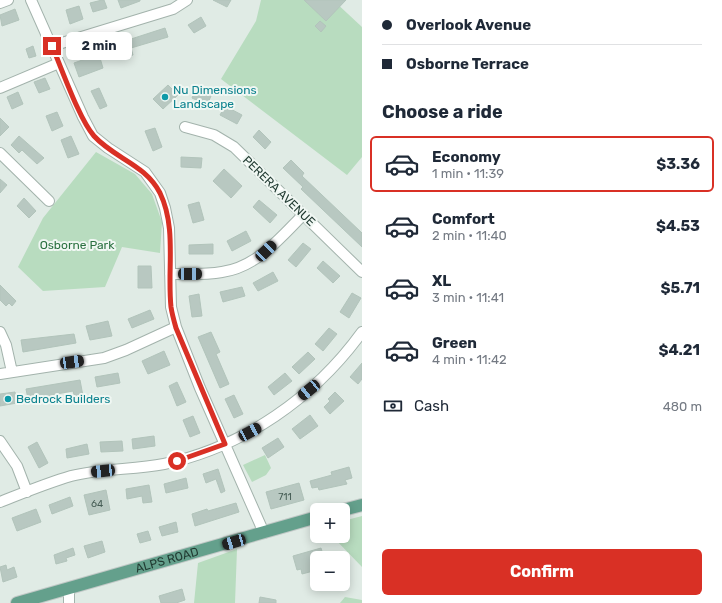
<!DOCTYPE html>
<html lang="en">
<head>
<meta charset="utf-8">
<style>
  :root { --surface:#fff; --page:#f6f6f7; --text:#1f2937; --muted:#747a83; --line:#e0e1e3; --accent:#d93025 }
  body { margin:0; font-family:Rubik,sans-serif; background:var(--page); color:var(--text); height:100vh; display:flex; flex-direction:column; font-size:15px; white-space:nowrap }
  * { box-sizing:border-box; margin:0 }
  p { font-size:13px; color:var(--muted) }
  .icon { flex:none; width:22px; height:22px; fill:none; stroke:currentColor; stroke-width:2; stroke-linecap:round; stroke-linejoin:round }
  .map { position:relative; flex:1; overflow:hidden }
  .panel { display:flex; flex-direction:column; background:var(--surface); width:360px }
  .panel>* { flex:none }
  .guide { display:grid; align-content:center; height:88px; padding:0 20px; background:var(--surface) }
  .buttons { position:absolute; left:310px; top:503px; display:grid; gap:8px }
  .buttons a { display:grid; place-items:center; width:40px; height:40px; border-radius:6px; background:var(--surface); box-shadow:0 2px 10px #0003; font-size:20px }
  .end { position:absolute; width:18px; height:18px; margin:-9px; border:5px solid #d93025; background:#fff; box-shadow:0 0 0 2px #fff }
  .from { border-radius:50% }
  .bubble { position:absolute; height:28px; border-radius:6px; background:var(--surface); box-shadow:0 2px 10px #0003; font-size:13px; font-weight:700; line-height:28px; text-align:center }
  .car { position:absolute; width:12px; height:24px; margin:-12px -6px; border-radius:5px; box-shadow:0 0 3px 1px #0007; background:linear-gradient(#222 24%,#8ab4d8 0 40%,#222 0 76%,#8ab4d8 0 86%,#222 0) }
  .guide b { display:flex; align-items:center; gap:14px; height:38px; font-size:15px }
  .guide b+b { border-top:1px solid var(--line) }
  .guide i { width:10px; height:10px; background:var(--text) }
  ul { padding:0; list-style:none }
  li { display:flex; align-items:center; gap:12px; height:56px; margin:0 8px 6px; padding:0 12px; border:2px solid transparent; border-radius:6px }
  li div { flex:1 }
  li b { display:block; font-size:15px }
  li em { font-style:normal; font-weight:700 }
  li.on { border-color:var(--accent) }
  li>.icon { width:36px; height:36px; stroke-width:1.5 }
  h2 { padding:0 20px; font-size:18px; line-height:48px }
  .pay { display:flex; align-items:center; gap:10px; height:44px; padding:0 20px; font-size:15px }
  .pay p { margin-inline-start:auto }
  .button { display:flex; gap:8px; margin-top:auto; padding:8px 20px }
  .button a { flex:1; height:46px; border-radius:6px; background:var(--accent); color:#fff; font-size:16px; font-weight:700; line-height:46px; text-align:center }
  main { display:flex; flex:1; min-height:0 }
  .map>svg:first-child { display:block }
</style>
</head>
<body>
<main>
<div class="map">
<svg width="362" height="603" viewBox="0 0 362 603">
  <rect width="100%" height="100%" fill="#e0ebe5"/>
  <path fill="#b8dcbf" d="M261,0H333L362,27V157L347,175L221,79L256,21Z
    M96,152L135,174L152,194L162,222L160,253L122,247L105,287L43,291L18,267L43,218Z
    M265,455L271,468L266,475L252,482L243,465Z
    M362,516V567L332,536H343V521Z
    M237,549L235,603H194L198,563Z
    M345,597L362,600V603H340Z"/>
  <path fill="#b8c8c1" stroke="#b2c4bb" d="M102,0H104L107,8L93,12L90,3Z
    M118,0H140V1L121,8Z
    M213,0H231L227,7Z
    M304,0H346L326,21Z
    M79,6L83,19L70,24L66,10Z
    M15,9L19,20L2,26L0,15Z
    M201,17L206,26L194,33L188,25Z
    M320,21L326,26L321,32L315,26Z
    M165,28L168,37L131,48L133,55L123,58L121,52L100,58L103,68L79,77L74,63L88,58L87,55L102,50L100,46L128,38V40Z
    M33,46L36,56L29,58L26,49Z
    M45,78L50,89L39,93L34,82Z
    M168,85L178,95L163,109L153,99Z
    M99,88L107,106L100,109L91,91Z
    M196,88L211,96L207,105L192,98Z
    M18,92L23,104L12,109L7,97Z
    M225,106L242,115L237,124L220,115Z
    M57,112L63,126L52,131L46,116Z
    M0,118L9,127L0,136Z
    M155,128L162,147L153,151L145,131Z
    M259,130L271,142L265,149L253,137Z
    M19,136L44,158L37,164L22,150L19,153L11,145Z
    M71,136L79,154L68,158L61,140Z
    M181,157L202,158L201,168L181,167Z
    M291,160L304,173L302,176L362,233V247L301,189L303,187L283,168Z
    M224,169L242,186L231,198L213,181Z
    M0,179L7,185L0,193Z
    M24,198L36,211L29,218L17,206Z
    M259,200L277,215L270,223L253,207Z
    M199,202L204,220L193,223L188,205Z
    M246,231L251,241L232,251L227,241Z
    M303,243L311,249L296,267L288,260Z
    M213,244V254H189V245Z
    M323,261L340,276L333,283L317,268Z
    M138,266H151L152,288H138Z
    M273,272L278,281L258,291L253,283Z
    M0,285L16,301L12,306L9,303L6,306L0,300Z
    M242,287L245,296L223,302L220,292Z
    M352,293L361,298L349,318L340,312Z
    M199,294L202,316L192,317L189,296Z
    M150,310L154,319L132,328L128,319Z
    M108,321L112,336L90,340L86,326Z
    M329,328L337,334L323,351L315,344Z
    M211,332L220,352L216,354L229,384L220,388L198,337Z
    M74,334L76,343L23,352L21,340Z
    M164,351L170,365L148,374L142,361Z
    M308,352L315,359L299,374L292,367Z
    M362,363V379L358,384L350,377Z
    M118,373L120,383L97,387L95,377Z
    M285,373L292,381L274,395L268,387Z
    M80,380L83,396L75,398L73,391L51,395L52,400L42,402L41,397L28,399L26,389Z
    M177,382L186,402L177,406L169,386Z
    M15,392L17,403L0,406V394Z
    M335,392L344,401L330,414L324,407L330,401L328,399Z
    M234,395L243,414L234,418L225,399Z
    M310,415L318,426L300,439L292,429Z
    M193,416L200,433L190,437L183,420Z
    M154,436L155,446L133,449L132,439Z
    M278,438L284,447L268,458L262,448Z
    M122,441L123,451L101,452L100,442Z
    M37,442L48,463L39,468L28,447Z
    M87,444L89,454L67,458L66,449Z
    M349,467L352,478L345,480L347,484L319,490L318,487L312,488L310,481L332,475L331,472Z
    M218,469L225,491L221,493L216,479L206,483L203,474Z
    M186,478L188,488L166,493L164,484Z
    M299,483L304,500L271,509L266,492Z
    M149,485L152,502L143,503L142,496L127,499L126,489Z
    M106,490L110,510L89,515L84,495Z
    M70,497L73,506L52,514L49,505Z
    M236,503L239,512L195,526L192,514L207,509L208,511Z
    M36,509L41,522L17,531L12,518Z
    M176,522L178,532L162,536L159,527Z
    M148,531L151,540L140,543L137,534Z
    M102,541L105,552L88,558L84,546Z
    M73,548L75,555L66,558L67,561L56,564L54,555Z
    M321,548L324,558H317V570L302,574L301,569L297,570L293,556Z
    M6,565L7,570L14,567L17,577L3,582L0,567Z
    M182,589L185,600L176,603H161L159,596Z
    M260,597L276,600V603H259Z"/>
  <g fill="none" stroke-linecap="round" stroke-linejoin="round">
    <defs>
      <path id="minor" d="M31,0L83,117L93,136L108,148L145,172L160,193L165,208L169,228L171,307L176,327L200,388L264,533
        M0,3L8,0
        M52,46L173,9L187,0
        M0,88L59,63
        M185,127L214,135L234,147L362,272
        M0,153L49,201
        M170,274C187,274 205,275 222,272C257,267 280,238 303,215
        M0,332L6,345L12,372
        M0,374L104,358L126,350L176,327
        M0,441L17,466L27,492
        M0,502C23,493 47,483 71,476C102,468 134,470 164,464C244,447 315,397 362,332
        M69,588V603"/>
      <g id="major">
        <path d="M343,510L362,505"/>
        <path id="s1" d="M17,603L317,517"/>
      </g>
    </defs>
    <use href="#minor" stroke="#a3b3ac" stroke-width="12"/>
    <use href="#major" stroke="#c1c8c6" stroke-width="14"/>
    <use href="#minor" stroke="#fff" stroke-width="10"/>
    <use href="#major" stroke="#64a08c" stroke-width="12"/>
  </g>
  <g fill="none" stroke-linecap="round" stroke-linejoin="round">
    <path stroke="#d93025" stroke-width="5" d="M52,46C62,69 79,119 94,136C115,159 145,164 160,193C177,228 167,270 171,307C172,314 174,321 176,328L225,444L177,461"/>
  </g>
  <g fill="#0f9aa8" stroke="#f0f7f3" stroke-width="1.5">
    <circle cx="165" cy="97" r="4"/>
    <circle cx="8" cy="399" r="4"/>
  </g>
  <g text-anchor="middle" stroke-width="4" stroke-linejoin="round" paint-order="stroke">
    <g font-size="10" fill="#475e56">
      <text x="285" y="500">711</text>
      <text x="97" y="507">64</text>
    </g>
    <g font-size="12" fill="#0d838f" stroke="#f0f7f3" text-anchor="start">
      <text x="173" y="94">Nu Dimensions<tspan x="173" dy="14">Landscape</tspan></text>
      <text x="16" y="403">Bedrock Builders</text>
    </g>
    <g font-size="12" fill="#213b32" stroke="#f0f7f3">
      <text transform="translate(279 191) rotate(44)" y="4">PERERA AVENUE</text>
      <text dy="4" stroke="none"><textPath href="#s1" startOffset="156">ALPS ROAD</textPath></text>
    </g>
    <g font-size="12" fill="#2b7141" stroke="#f0f7f3">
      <text x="77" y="249">Osborne Park</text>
    </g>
  </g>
</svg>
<div class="buttons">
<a>+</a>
<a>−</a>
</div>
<i class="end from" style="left:177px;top:461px"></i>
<i class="end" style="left:52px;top:46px"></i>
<div class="bubble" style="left:66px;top:32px;width:66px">2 min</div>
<i class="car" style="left:266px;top:251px;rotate:46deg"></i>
<i class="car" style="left:190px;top:274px;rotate:90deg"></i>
<i class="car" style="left:72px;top:362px;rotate:82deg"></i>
<i class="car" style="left:309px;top:390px;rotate:231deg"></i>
<i class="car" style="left:250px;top:432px;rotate:62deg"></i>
<i class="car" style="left:103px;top:471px;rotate:264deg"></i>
<i class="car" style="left:234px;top:542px;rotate:254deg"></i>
</div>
<section class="panel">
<div class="guide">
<b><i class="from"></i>Overlook Avenue</b>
<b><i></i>Osborne Terrace</b>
</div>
<h2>Choose a ride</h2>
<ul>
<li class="on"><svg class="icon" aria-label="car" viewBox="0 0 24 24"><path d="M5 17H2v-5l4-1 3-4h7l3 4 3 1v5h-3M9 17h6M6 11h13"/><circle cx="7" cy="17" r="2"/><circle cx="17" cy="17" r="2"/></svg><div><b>Economy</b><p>1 min · 11:39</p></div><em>$3.36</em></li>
<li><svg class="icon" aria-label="car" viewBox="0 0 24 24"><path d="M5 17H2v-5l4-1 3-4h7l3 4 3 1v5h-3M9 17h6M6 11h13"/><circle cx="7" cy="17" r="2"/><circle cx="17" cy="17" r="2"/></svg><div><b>Comfort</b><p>2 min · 11:40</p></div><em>$4.53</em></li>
<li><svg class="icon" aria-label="car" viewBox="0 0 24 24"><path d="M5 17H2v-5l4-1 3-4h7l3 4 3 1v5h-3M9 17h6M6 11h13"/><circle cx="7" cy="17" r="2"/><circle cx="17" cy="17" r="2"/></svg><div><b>XL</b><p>3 min · 11:41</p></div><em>$5.71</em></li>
<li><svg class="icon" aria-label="car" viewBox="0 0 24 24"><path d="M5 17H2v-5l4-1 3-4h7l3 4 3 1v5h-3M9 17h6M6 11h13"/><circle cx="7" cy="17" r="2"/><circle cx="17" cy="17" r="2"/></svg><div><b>Green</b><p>4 min · 11:42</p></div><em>$4.21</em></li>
</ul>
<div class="pay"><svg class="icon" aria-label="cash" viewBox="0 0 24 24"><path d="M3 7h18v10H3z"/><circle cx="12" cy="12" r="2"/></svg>Cash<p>480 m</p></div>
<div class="button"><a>Confirm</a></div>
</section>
</main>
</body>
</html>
